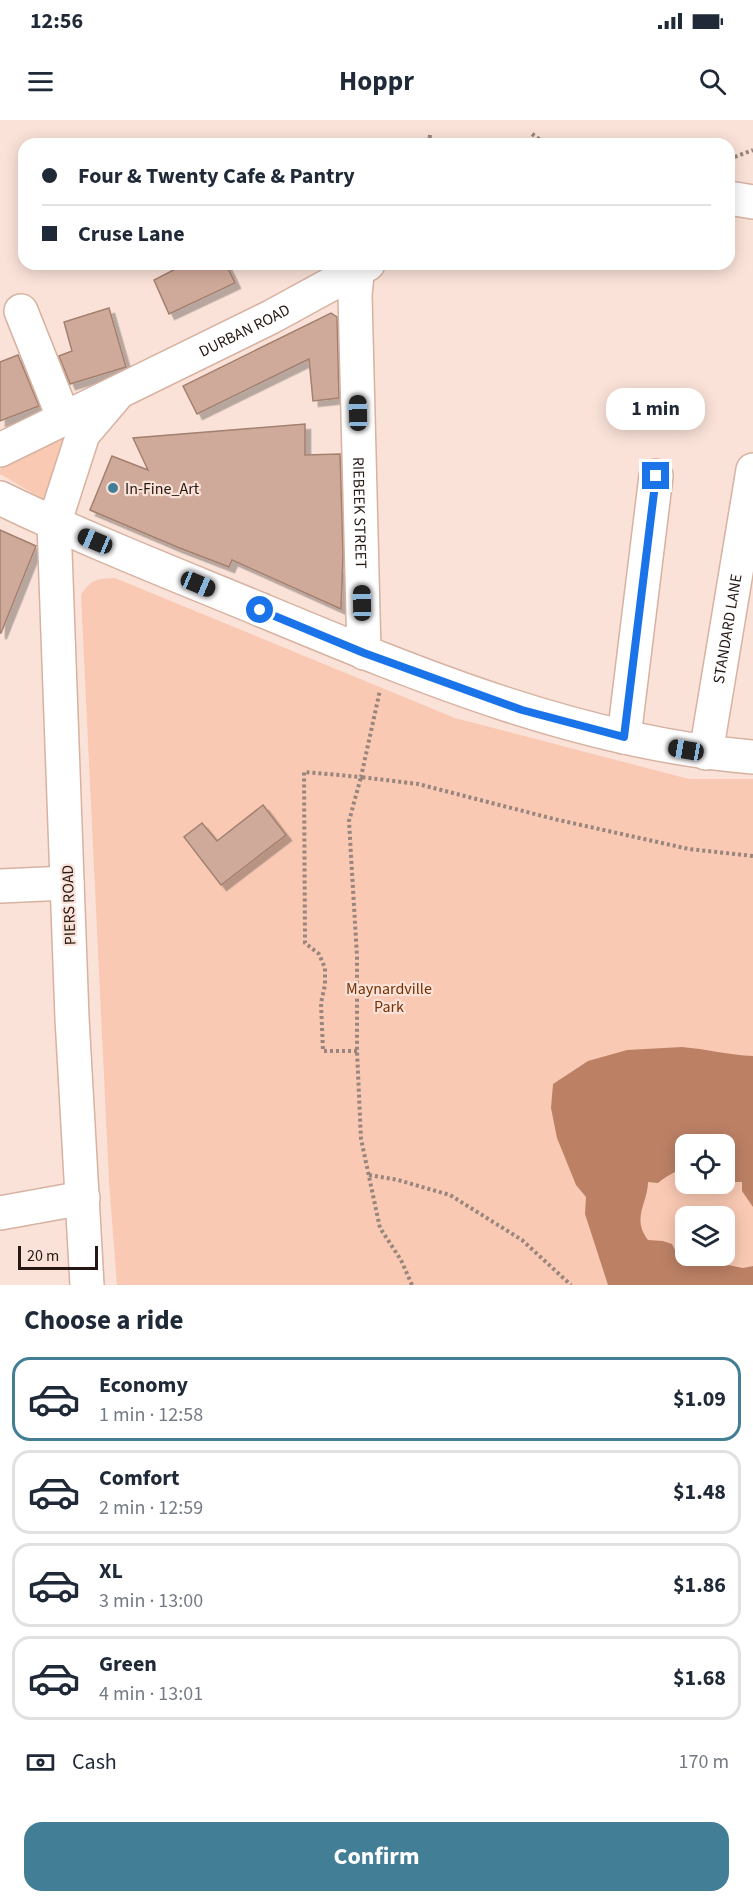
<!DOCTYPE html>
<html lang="en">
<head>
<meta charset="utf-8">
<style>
  :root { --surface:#fff; --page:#f6f6f7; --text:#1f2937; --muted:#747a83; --line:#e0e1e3; --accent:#427f96 }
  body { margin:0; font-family:"Source Sans 3",sans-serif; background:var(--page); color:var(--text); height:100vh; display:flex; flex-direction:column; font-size:22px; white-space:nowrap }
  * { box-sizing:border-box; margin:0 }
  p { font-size:20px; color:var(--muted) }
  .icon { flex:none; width:33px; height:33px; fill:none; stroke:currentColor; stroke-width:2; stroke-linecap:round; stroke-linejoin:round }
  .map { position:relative; height:1165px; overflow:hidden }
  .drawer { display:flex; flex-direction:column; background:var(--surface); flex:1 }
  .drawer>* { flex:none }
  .top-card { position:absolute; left:18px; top:18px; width:717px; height:132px; border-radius:18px; box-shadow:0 3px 15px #0003; display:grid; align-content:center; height:132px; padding:0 24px; background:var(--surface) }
  .tools { position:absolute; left:675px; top:1014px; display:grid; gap:12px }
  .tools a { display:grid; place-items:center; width:60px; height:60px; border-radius:12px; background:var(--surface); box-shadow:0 3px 15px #0003; font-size:30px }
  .scale { position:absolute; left:18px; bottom:15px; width:80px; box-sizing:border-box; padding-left:6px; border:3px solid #251812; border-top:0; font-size:16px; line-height:21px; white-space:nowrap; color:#251812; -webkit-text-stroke:4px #fae2d8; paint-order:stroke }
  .end { position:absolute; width:27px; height:27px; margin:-14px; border:8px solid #1a73e8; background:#fff; box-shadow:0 0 0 3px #fff }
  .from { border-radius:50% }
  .bubble { position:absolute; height:42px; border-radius:18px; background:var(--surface); box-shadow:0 3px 15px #0003; font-size:20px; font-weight:700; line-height:42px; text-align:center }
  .car { position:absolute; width:18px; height:36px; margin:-18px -9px; border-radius:8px; box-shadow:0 0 4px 2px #0007; background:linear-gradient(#222 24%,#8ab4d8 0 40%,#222 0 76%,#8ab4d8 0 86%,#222 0) }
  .top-card b { display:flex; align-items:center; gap:21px; height:57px; font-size:22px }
  .top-card b+b { border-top:2px solid var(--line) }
  .top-card i { width:15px; height:15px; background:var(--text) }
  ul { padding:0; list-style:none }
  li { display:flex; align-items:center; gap:18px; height:84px; margin:0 12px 9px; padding:0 12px; border:3px solid var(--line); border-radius:18px }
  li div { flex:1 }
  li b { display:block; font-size:22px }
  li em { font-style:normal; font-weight:700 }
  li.current { border-color:var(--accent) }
  li>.icon { width:54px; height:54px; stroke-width:1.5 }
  h2 { padding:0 24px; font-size:27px; line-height:72px }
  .pay { display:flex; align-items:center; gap:15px; height:66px; padding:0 24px; font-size:22px }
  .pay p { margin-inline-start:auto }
  .action { display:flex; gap:12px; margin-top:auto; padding:12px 24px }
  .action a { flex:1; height:69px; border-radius:18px; background:var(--accent); color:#fff; font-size:24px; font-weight:700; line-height:69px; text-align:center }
  .status { display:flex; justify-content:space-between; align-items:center; height:42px; padding:0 30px; background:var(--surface); direction:ltr }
  .status svg { height:16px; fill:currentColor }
  header { display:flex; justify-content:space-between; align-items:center; height:78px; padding:0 24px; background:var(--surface); font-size:27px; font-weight:700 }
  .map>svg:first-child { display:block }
</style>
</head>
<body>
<div class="status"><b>12:56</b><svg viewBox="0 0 49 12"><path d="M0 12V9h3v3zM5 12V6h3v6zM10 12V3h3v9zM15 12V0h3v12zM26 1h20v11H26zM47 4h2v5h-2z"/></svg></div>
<header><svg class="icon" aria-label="menu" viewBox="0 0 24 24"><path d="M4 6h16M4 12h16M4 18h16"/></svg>Hoppr<svg class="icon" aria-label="search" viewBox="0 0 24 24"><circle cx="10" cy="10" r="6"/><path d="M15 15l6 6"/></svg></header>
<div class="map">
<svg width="753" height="1165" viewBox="0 0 753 1165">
  <defs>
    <filter id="shadow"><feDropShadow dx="5.5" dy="5.5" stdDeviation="0" flood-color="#0004"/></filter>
  </defs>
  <rect width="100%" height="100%" fill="#fae2d8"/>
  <path fill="#f9c9b3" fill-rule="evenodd" d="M74,314L46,381L0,354V349Z
    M115,458L455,598L689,659H753V1165H117L109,1062L81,475C91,459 96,459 115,458ZM686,1024H724V1064H686ZM686,1096H724V1136H686Z"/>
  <path fill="#bc8165" d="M682,927C706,929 729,935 753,936V1087L742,1071V1062H725L724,1024H686L685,1044C678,1052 667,1055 658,1063L648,1062C648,1083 631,1098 648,1120L663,1121L672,1124L682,1144L728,1145L743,1148L753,1146V1165H608L585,1094L586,1077L576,1065L557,1018L551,988L553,964L588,941L627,930Z"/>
  <path fill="#cfaa9a" stroke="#a38070" stroke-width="1.5" filter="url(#shadow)" d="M185,144H226L235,163L169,194L154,160Z
    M109,188L126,247L70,264L59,236L72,231L64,202Z
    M331,193L337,197L339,278L313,281L309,239L197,294L183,266Z
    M18,235L39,286L0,301V242Z
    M305,304V335L340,334L343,434L341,489L232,440L229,447L177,427L90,390L112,336L148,350L133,318Z
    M0,410L36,426L1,513H0Z
    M263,685L286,715L221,765L184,717L202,703L217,721Z"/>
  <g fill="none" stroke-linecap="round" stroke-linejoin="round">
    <defs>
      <g id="minor">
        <path d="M729,78L753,82"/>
        <path id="s1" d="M358,144L355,175L364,533"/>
        <path d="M21,191L64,299"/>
        <path id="s2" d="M0,330L271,197L368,144"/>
        <path d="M0,378C85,419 172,453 259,489C418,555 580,623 753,637"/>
        <path d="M624,617L656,356"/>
        <path id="s3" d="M706,633L753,350"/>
        <path d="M0,766L67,763"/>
        <path d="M0,1093L83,1078"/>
        <path d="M87,1165L72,898L54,404L83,314L117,274"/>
      </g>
    </defs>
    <use href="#minor" stroke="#d7b2a1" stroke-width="36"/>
    <path stroke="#98857d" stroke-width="4" stroke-dasharray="3 3" stroke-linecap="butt" d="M532,14L546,24
      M429,24L430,15
      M729,39L753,30
      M357,931H323L321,883L325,865V848L319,834L305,823L304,652L361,657L380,570
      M369,1055L398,1060L450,1075L522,1120L571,1165
      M412,1165L401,1140L380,1108L361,1019L357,931V837L349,701L361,657L418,664L554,699L689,729L753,736"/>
    <use href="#minor" stroke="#fff" stroke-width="33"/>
  </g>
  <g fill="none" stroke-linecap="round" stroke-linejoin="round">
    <path stroke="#1a73e8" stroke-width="8" d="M260,490L364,533L522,590L624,617L656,356"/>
  </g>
  <circle fill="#427f96" stroke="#fae2d8" stroke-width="2" cx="113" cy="368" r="6"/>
  <g text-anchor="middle" stroke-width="4.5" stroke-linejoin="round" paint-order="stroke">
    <g font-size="16" fill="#251812" stroke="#fae2d8">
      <text dy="6" stroke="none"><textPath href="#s2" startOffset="272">DURBAN ROAD</textPath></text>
      <text dy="6" stroke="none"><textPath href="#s1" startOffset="249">RIEBEEK STREET</textPath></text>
      <text dy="6" stroke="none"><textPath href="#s3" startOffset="126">STANDARD LANE</textPath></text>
      <text transform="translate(68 785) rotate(-92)" y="6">PIERS ROAD</text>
    </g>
    <g font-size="16" fill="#251812" stroke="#fae2d8" text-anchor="start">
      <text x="125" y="374">In-Fine_Art</text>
    </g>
    <g font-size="16" fill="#782f01" stroke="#fae2d8">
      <text x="389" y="874">Maynardville<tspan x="389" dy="18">Park</tspan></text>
    </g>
  </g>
</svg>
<div class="tools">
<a><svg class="icon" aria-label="locate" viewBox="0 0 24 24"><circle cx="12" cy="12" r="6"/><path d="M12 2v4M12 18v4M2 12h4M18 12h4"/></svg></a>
<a><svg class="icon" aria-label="layers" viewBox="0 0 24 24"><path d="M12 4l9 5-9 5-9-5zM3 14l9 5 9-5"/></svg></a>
</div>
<div class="scale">20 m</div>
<i class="end from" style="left:260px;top:490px"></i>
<i class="end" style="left:656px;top:356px"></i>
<div class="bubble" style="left:606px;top:268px;width:99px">1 min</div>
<i class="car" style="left:358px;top:293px;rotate:359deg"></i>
<i class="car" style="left:95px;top:421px;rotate:293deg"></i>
<i class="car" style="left:198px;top:464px;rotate:113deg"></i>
<i class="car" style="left:362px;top:483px;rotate:359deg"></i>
<i class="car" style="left:686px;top:630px;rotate:280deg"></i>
<div class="top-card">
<b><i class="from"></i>Four &amp; Twenty Cafe &amp; Pantry</b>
<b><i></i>Cruse Lane</b>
</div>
</div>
<section class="drawer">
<h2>Choose a ride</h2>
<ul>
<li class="current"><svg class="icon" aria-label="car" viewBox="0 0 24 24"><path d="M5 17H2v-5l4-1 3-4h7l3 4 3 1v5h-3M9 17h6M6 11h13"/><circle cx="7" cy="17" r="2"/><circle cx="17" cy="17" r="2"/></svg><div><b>Economy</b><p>1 min · 12:58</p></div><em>$1.09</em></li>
<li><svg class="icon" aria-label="car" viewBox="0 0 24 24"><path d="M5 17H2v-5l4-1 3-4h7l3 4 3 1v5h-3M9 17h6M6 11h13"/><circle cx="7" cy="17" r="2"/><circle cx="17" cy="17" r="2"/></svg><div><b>Comfort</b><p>2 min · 12:59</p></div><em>$1.48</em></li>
<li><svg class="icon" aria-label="car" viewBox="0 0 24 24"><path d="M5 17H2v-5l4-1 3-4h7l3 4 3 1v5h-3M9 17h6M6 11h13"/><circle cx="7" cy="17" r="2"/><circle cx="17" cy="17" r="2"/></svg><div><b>XL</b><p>3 min · 13:00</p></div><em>$1.86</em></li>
<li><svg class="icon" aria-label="car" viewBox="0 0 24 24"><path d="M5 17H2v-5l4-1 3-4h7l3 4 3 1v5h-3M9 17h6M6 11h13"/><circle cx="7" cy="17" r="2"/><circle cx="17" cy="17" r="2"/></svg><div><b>Green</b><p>4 min · 13:01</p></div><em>$1.68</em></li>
</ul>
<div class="pay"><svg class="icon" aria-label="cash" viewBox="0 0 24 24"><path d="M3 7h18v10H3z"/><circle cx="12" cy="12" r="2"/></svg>Cash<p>170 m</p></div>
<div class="action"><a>Confirm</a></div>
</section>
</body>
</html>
